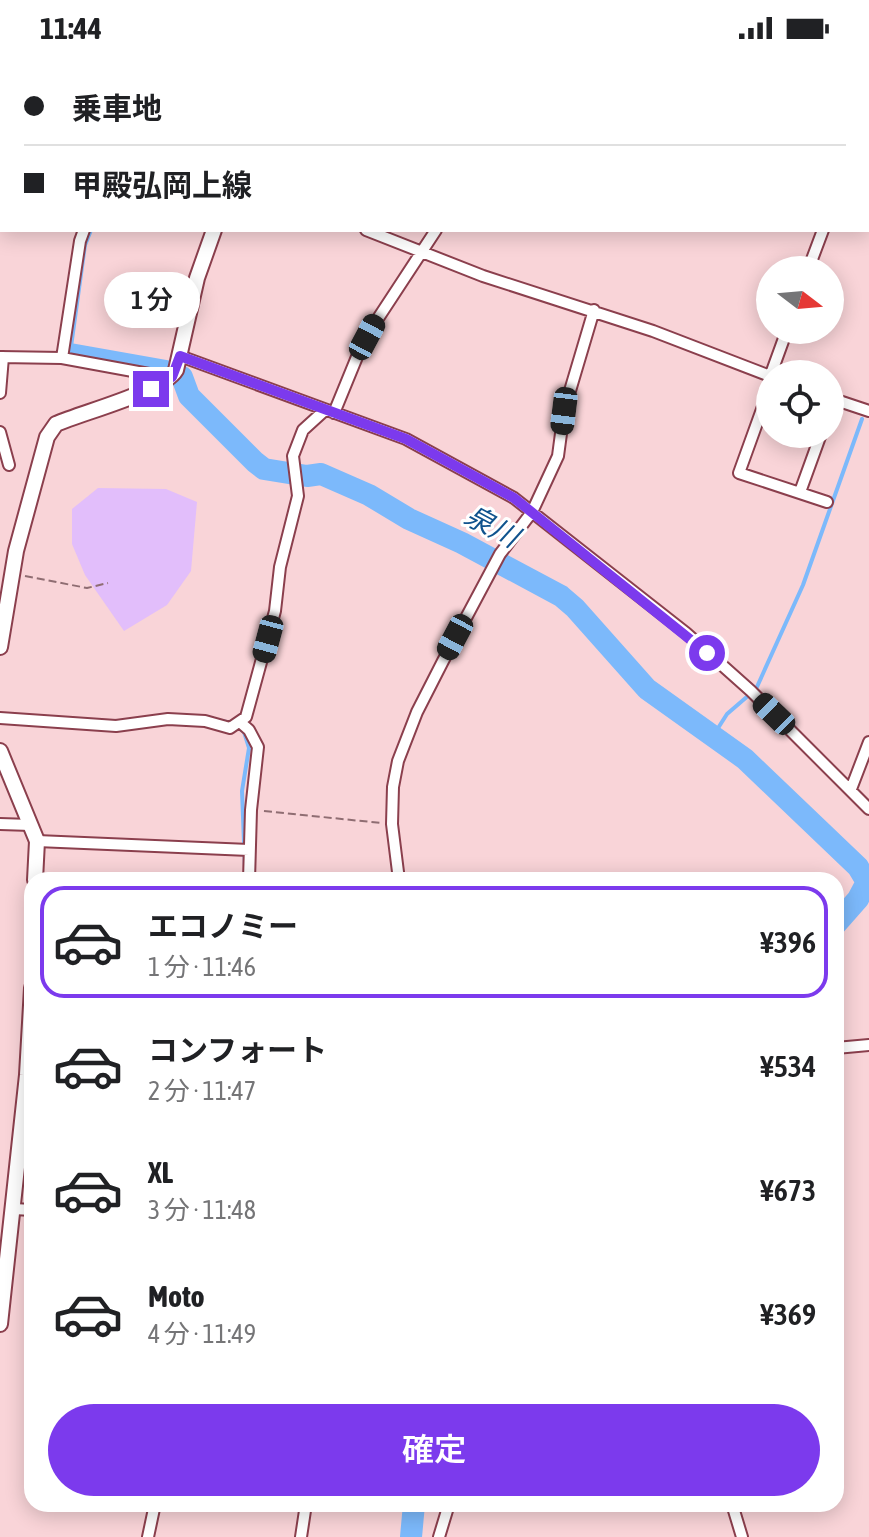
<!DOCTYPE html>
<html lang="ja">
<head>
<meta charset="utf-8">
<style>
  :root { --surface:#fff; --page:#f6f6f6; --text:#202124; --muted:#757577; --line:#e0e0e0; --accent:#7c3aed }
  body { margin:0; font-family:"Asap Condensed","Noto Sans JP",sans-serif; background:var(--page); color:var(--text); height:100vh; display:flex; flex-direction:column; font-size:30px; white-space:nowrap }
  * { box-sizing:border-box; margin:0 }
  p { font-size:26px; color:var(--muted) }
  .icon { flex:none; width:44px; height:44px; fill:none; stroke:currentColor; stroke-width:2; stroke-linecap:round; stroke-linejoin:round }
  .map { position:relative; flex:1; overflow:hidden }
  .drawer { position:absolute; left:24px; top:816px; width:820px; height:640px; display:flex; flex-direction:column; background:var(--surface); border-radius:24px; box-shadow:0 4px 20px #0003 }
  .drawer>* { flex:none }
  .banner { position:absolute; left:0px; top:0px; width:870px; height:176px; box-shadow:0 4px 20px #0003; display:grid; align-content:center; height:176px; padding:0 24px; background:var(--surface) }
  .needle { width:52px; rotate:106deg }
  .controls { position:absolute; left:756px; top:200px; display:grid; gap:16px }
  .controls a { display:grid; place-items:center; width:88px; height:88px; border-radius:50%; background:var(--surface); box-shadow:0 4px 20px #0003; font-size:40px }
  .end { position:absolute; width:36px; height:36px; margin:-18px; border:10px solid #7c3aed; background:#fff; box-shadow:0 0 0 4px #fff }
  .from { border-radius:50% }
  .bubble { position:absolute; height:56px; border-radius:28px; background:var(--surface); box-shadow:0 4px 20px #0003; font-size:26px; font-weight:600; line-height:56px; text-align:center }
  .car { position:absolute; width:24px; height:48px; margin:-24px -12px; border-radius:10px; box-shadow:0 0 6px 2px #0007; background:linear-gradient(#222 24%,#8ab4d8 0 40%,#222 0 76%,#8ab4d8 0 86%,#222 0) }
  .banner b { display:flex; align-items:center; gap:28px; height:76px; font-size:30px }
  .banner b+b { border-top:2px solid var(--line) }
  .banner i { width:20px; height:20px; background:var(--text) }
  ul { padding:14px 0 0; list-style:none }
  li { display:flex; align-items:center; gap:24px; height:112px; margin:0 16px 12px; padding:0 8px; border:4px solid transparent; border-radius:24px }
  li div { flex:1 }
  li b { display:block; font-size:30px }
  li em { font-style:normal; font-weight:600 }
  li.on { border-color:var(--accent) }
  li>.icon { width:72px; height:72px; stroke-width:1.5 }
  .primary-button { display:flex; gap:16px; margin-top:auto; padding:16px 24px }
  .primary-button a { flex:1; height:92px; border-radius:48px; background:var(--accent); color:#fff; font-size:32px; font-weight:600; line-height:92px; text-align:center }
  .status { display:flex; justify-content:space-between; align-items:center; height:56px; padding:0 40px; background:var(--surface); direction:ltr }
  .status svg { height:22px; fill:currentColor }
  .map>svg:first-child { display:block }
</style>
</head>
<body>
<div class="status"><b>11:44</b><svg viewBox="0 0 49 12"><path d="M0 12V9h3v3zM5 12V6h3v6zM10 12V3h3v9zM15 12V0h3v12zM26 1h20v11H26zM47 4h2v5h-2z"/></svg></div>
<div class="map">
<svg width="869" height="1481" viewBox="0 0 869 1481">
  <rect width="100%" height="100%" fill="#f9d4d8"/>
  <path fill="#e2befb" d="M98,432L166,433L197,446L191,515L167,549L124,575L85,519L72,488V453Z"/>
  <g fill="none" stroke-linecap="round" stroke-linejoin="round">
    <path stroke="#7cb9fb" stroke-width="4" d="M70,298L85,189L91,174
      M221,665L232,667L244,676L249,692L242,735L245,812
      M713,680L727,658L756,633L803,529L862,363"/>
    <path stroke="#7cb9fb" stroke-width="22" d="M70,298L166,315L182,321L189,340L255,406L264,413L307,420L321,418L369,439L409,463L462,487L561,540L575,552L647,633L745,703L858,811L867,826L858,843L836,868
      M411,1481L414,1448"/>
    <defs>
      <path id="minor" d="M100,0L103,2
        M542,0L549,2
        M858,0L862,2
        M117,2L120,0
        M524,2V0
        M803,2V0
        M868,63H869
        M868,160L869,161
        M84,174L80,185L62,302L160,320L167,325
        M366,174L483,220L653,275L770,320
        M808,214L823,174
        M180,300L406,383L514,442L686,577L751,635L869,753
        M0,301L62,302
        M771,318L787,274
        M770,331L739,417L827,446
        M0,337L3,301
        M830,342L869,355
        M334,357L359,296L375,267L436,174
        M0,376L9,409
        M800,436L821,378
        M0,662L116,670L168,663L205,665L230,672L246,661L275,555L280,511L298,440L293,400L303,374L325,354
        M241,667L249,674L258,691L251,754L249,824
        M851,733L869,686
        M0,768L31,769
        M37,785L249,794
        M399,824L392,768L393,731L398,705L417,656L443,605L500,498L532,456L558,400L564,355L594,254
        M836,992L869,989
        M14,1153L32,1154
        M732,1448L742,1481
        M148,1481L155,1448
        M301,1481L306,1448
        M439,1481L449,1448"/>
      <path id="secondary" d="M332,2L333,0
        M0,591L16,495L47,381L56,368C83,356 163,336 176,314L197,222L214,174
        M0,695L37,785L35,824
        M0,1268L27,1019L32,932"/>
    </defs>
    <use href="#minor" stroke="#8b3f4d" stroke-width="14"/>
    <use href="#secondary" stroke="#8b3f4d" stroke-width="18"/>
    <path stroke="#8f6d72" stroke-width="2" stroke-dasharray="8 4" stroke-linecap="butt" d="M25,520L87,532L108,527
      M264,755L381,767"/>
    <use href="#minor" stroke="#fff" stroke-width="10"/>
    <use href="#secondary" stroke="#fff" stroke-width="14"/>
  </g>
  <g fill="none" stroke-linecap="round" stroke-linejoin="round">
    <path stroke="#7c3aed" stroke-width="10" d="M151,333L172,321L180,300L406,383L514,442L707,597"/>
  </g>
  <g text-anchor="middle" stroke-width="6" stroke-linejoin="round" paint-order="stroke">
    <g font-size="28" font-style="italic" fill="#10528d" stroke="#fff">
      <text transform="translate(492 470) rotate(28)" y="10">泉川</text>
    </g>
  </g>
</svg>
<div class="controls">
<a><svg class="needle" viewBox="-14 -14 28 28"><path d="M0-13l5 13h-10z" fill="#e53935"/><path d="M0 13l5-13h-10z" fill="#757577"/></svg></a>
<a><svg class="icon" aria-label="locate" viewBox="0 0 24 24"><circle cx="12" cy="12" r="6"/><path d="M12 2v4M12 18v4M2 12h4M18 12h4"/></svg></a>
</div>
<i class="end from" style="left:707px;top:597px"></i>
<i class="end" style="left:151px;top:333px"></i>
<div class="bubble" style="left:104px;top:216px;width:96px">1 分</div>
<i class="car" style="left:367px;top:281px;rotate:28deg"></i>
<i class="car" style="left:564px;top:355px;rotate:187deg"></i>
<i class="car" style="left:455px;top:581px;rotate:208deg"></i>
<i class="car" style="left:268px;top:583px;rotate:195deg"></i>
<i class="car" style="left:774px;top:658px;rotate:314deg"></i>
<div class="banner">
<b><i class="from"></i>乗車地</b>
<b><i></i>甲殿弘岡上線</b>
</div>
<section class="drawer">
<ul>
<li class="on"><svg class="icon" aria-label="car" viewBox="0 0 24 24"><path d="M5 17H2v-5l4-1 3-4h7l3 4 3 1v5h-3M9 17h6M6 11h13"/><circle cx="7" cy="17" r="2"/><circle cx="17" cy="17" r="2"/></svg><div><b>エコノミー</b><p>1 分 · 11:46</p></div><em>¥396</em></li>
<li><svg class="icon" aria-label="car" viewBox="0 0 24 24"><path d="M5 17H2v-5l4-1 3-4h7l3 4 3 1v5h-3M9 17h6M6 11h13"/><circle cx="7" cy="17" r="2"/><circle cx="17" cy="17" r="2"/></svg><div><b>コンフォート</b><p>2 分 · 11:47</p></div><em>¥534</em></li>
<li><svg class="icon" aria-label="car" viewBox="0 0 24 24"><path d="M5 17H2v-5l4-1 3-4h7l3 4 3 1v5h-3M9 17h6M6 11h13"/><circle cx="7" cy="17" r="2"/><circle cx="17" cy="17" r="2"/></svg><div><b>XL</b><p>3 分 · 11:48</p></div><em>¥673</em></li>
<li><svg class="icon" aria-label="car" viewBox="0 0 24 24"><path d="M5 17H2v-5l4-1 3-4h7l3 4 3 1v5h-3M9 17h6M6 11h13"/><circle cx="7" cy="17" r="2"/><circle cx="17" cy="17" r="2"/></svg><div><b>Moto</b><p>4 分 · 11:49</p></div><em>¥369</em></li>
</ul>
<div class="primary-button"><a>確定</a></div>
</section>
</div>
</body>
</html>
